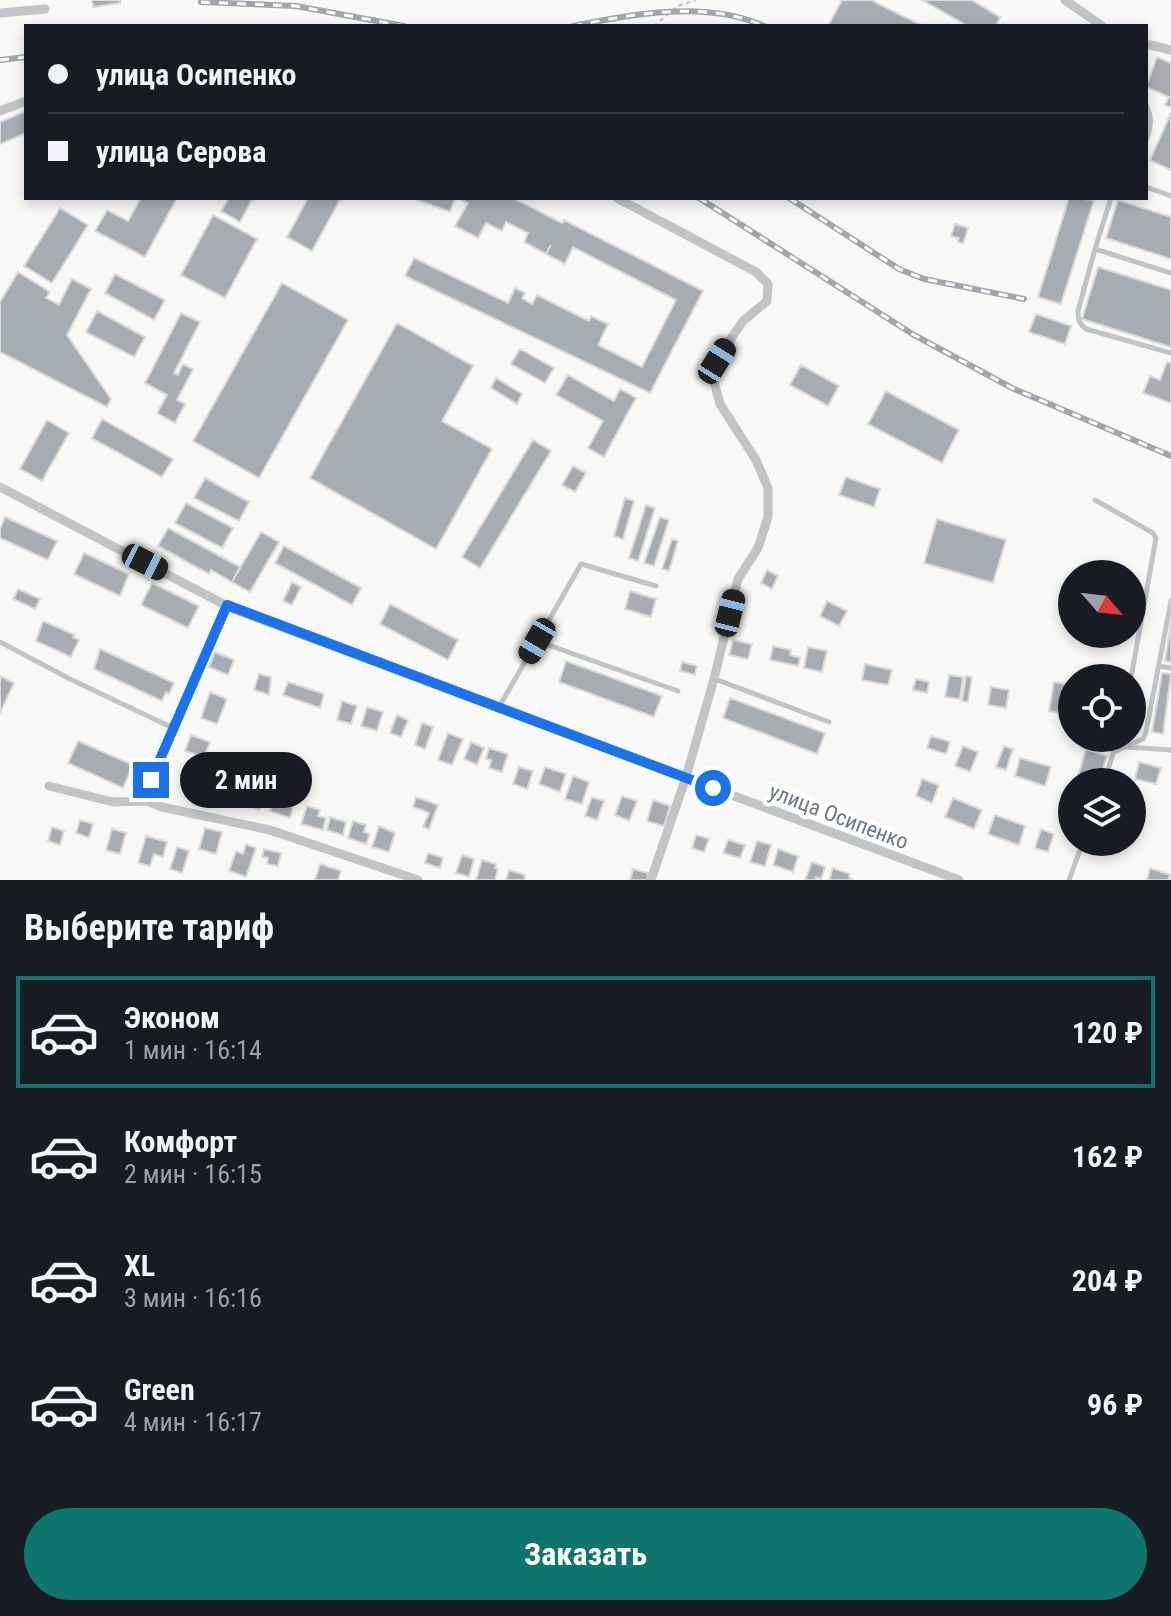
<!DOCTYPE html>
<html lang="ru">
<head>
<meta charset="utf-8">
<style>
  :root { --surface:#171b24; --page:#242831; --text:#f1f3f6; --muted:#9ea1a6; --line:#363941; --accent:#0f766e }
  body { margin:0; font-family:"Roboto Condensed",sans-serif; background:var(--page); color:var(--text); height:100vh; display:flex; flex-direction:column; font-size:30px; white-space:nowrap }
  * { box-sizing:border-box; margin:0 }
  p { font-size:26px; color:var(--muted) }
  .icon { flex:none; width:44px; height:44px; fill:none; stroke:currentColor; stroke-width:2; stroke-linecap:round; stroke-linejoin:round }
  .map { position:relative; height:880px; overflow:hidden }
  .sheet { display:flex; flex-direction:column; background:var(--surface); flex:1 }
  .sheet>* { flex:none }
  .guide { position:absolute; left:24px; top:24px; width:1124px; height:176px; border-radius:0px; box-shadow:0 4px 12px #0003; display:grid; align-content:center; height:176px; padding:0 24px; background:var(--surface) }
  .needle { width:52px; rotate:118deg }
  .fabs { position:absolute; left:1058px; top:560px; display:grid; gap:16px }
  .fabs a { display:grid; place-items:center; width:88px; height:88px; border-radius:50%; background:var(--surface); box-shadow:0 4px 12px #0003; font-size:40px }
  .end { position:absolute; width:36px; height:36px; margin:-18px; border:10px solid #1a73e8; background:#fff; box-shadow:0 0 0 4px #fff }
  .from { border-radius:50% }
  .bubble { position:absolute; height:56px; border-radius:28px; background:var(--surface); box-shadow:0 4px 12px #0003; font-size:26px; font-weight:700; line-height:56px; text-align:center }
  .car { position:absolute; width:24px; height:48px; margin:-24px -12px; border-radius:10px; box-shadow:0 0 6px 2px #0007; background:linear-gradient(#222 24%,#8ab4d8 0 40%,#222 0 76%,#8ab4d8 0 86%,#222 0) }
  .guide b { display:flex; align-items:center; gap:28px; height:76px; font-size:30px }
  .guide b+b { border-top:2px solid var(--line) }
  .guide i { width:20px; height:20px; background:var(--text) }
  ul { padding:0; list-style:none }
  li { display:flex; align-items:center; gap:24px; height:112px; margin:0 16px 12px; padding:0 8px; border:4px solid transparent; border-radius:0px }
  li div { flex:1 }
  li b { display:block; font-size:30px }
  li em { font-style:normal; font-weight:700 }
  li.current { border-color:var(--accent) }
  li>.icon { width:72px; height:72px; stroke-width:1.5 }
  h2 { padding:0 24px; font-size:36px; line-height:96px }
  .button { display:flex; gap:16px; margin-top:auto; padding:16px 24px }
  .button a { flex:1; height:92px; border-radius:48px; background:var(--accent); color:#fff; font-size:32px; font-weight:700; line-height:92px; text-align:center }
  .map>svg:first-child { display:block }
</style>
</head>
<body>
<div class="map">
<svg width="1171" height="880" viewBox="0 0 1171 880">
  <rect width="100%" height="100%" fill="#f8f8f6"/>
  <path fill="#a6adb2" stroke="#dadad9" stroke-width="2" d="M92,0H120V3L93,7Z
    M842,0H871L923,26H828Z
    M922,0H971L1000,17L996,26H968Z
    M1157,57L1171,63V107L1165,105L1169,97L1146,87Z
    M26,111V133L0,144V122Z
    M1171,113V170L1150,160Z
    M141,198H177L145,257L95,231L107,210L128,221Z
    M229,198H253L240,222L221,211Z
    M308,198H341L312,251L287,237Z
    M412,198H455L450,212Z
    M458,198H513L562,223L564,220L703,291L650,393L405,276L414,258L508,303L515,288L525,293L522,298L532,304L537,295L589,321L591,316L608,324L598,345L642,367L676,300L573,247L565,264L546,254L551,245L546,254L524,242L528,233L506,222L502,231L486,223L478,238L455,226L468,203Z
    M1069,198L1094,200L1061,304L1038,297Z
    M1118,200L1171,217V259L1106,238Z
    M60,208L88,225L52,283L24,266Z
    M213,215L257,239L225,298L181,275Z
    M955,224L968,228L963,244L958,242L959,238L951,236Z
    M1098,267L1171,290V347L1082,319Z
    M18,272L50,292L46,298L59,305L72,279L91,289L67,335L111,399L107,407L0,352V302Z
    M115,274L165,300L154,320L105,293Z
    M282,283L348,320L259,478L193,441Z
    M97,311L145,337L134,357L86,332Z
    M181,313L200,322L174,373L178,375L183,364L193,369L177,400L185,404L175,423L157,413L167,395L145,383Z
    M1036,314L1071,326L1065,344L1029,332Z
    M397,323L473,366L442,421L492,449L436,549L310,478Z
    M520,349L554,368L545,383L511,364Z
    M1167,362L1171,363V403L1143,393L1150,376L1160,380Z
    M801,365L839,386L828,406L790,385Z
    M568,375L614,401L620,389L636,398L604,457L588,448L603,421L556,395Z
    M496,378L522,394L517,404L491,388Z
    M886,391L959,430L942,463L868,424Z
    M102,419L173,459L162,477L92,438Z
    M47,420L69,433L42,481L20,469Z
    M533,440L551,451L480,568L462,557Z
    M573,466L586,473L575,492L562,485Z
    M846,477L880,489L874,507L839,495Z
    M205,478L249,502L239,521L194,498Z
    M625,498L634,501L623,539L614,536Z
    M186,503L233,528L222,548L175,523Z
    M646,505L655,508L638,561L629,558Z
    M5,517L57,541L48,560L0,538V529Z
    M660,517L669,520L654,566L644,563Z
    M937,519L1006,540L993,583L924,563Z
    M168,528L240,567L232,582L211,570L209,574L158,546Z
    M261,532L279,542L250,592L232,582Z
    M672,539L678,541L669,571L662,569Z
    M284,546L361,588L352,605L275,563Z
    M84,553L129,574L120,596L74,574Z
    M767,570L778,576L772,589L761,583Z
    M292,582L301,587L292,605L283,601Z
    M152,583L199,606L188,628L141,605Z
    M18,589L40,599L35,609L13,599Z
    M630,591L656,599L651,617L625,609Z
    M827,601L847,611L839,626L820,616Z
    M390,604L458,640L448,660L380,624Z
    M1132,608L1143,610L1140,627L1132,625Z
    M43,621L75,635L73,637L79,640L71,657L36,641Z
    M1171,623V662L1165,661Z
    M733,640L752,644L748,659L729,655Z
    M773,646L791,650L790,655L800,658L798,666L770,660Z
    M808,647L827,651L822,672L804,668Z
    M100,649L174,683L169,694L166,692L162,701L94,669Z
    M215,652L234,660L228,675L209,667Z
    M566,661L662,696L654,717L559,682Z
    M682,662L697,666L695,675L680,671Z
    M865,664L892,670L888,685L862,680Z
    M1162,673L1171,674L1163,734L1152,732Z
    M259,674L271,677L269,695L254,690Z
    M949,675L963,677L960,699L945,697Z
    M0,676L14,683L0,713Z
    M966,676L972,677L968,702L962,701Z
    M916,679L929,682L927,693L913,690Z
    M288,682L324,694L320,708L283,695Z
    M1054,682L1065,684L1059,713L1049,711Z
    M991,687L1009,690L1006,708L988,705Z
    M210,692L227,699L217,724L201,718Z
    M730,698L825,733L817,754L723,718Z
    M342,701L357,706L351,724L337,720Z
    M367,707L383,712L377,731L361,726Z
    M397,715L408,720L401,737L390,733Z
    M422,723L433,727L425,749L415,745Z
    M448,733L463,739L452,765L438,760Z
    M191,735L210,742L204,757L185,751Z
    M931,736L950,742L946,754L927,748Z
    M78,741L133,765L123,788L68,763Z
    M471,742L484,748L477,765L464,759Z
    M963,746L978,752L970,772L955,766Z
    M1004,746L1013,749L1006,770L996,767Z
    M489,748L508,754L502,772L489,768L491,760L486,759Z
    M1086,749L1107,756L1099,782L1078,776Z
    M1020,758L1051,767L1045,786L1015,776Z
    M1139,762L1161,768L1156,784L1135,779Z
    M519,767L533,771L527,789L513,784Z
    M545,767L566,774L560,792L539,784Z
    M255,771L277,779L273,790L267,788L259,810L247,805L255,783L251,782Z
    M573,776L589,782L582,804L565,799Z
    M922,779L939,785L932,803L916,796Z
    M224,780L240,782L233,800L219,794Z
    M275,796L294,803L290,818L270,811Z
    M622,796L637,801L629,821L615,815Z
    M416,797L438,805L429,829L423,827L429,813L413,807Z
    M592,797L604,801L597,820L585,816Z
    M953,798L982,810L974,829L945,817Z
    M653,800L670,806L664,826L647,821Z
    M307,806L320,810L318,816L326,818L323,830L301,824Z
    M1132,810L1141,812L1137,828L1132,827Z
    M995,815L1025,826L1019,845L988,834Z
    M330,817L346,822L343,835L327,830Z
    M80,820L93,824L89,838L76,833Z
    M353,821L366,825L364,832L370,834L366,844L348,838Z
    M379,826L395,833L389,852L372,847Z
    M52,827L64,831L60,845L48,841Z
    M205,828L222,832L216,854L199,849Z
    M112,829L126,833L120,854L106,850Z
    M1041,829L1054,834L1048,852L1035,848Z
    M696,835L709,839L704,852L692,848Z
    M146,836L167,842L163,857L154,854L150,866L138,863Z
    M728,840L745,845L740,858L723,853Z
    M757,841L771,845L765,866L750,862Z
    M246,844L256,848L246,877L229,871L236,851L243,854Z
    M177,847L189,851L182,873L170,869Z
    M264,849L281,853L278,866L267,864L268,858L262,857Z
    M778,849L798,856L793,872L773,865Z
    M428,853L443,858L440,868L425,863Z
    M462,855L474,859L469,877L456,873Z
    M482,860L496,864L495,868L498,869L495,880H476Z
    M812,862L825,867L821,879L816,877L815,880H805Z
    M320,864L341,871L338,880H315Z
    M833,868L850,874L849,877L853,880H829Z
    M1150,868L1170,875L1168,880H1147Z
    M633,869L648,873L647,880H630Z
    M509,870L525,875L524,880H506Z"/>
  <g fill="none" stroke-linecap="round" stroke-linejoin="round">
    <path stroke="#babdbf" stroke-width="2" stroke-dasharray="4 4" stroke-linecap="butt" d="M654,26L678,6L696,0"/>
    <path stroke="#c0c4c7" stroke-width="5" d="M1146,105C1152,116 1151,129 1146,140
      M1146,187L1171,196
      M1111,198L1095,249L1171,273
      M1095,249L1078,311C1078,320 1079,324 1086,329L1171,353
      M1095,500L1153,533L1156,538L1131,678
      M537,641L581,564L656,586
      M0,642L70,679L173,728
      M1159,666L1171,668
      M715,679L829,722
      M499,707L537,641L678,691
      M1127,747L1171,750
      M1114,752L1143,739L1146,732L1171,601
      M1104,782L1118,738
      M1069,880L1083,842"/>
    <path stroke="#c0c4c7" stroke-width="9" d="M1065,0L1102,26
      M0,13L45,9
      M1146,44L1171,50
      M0,111L26,101
      M617,198L756,272L768,284L767,301L743,321L732,337L717,361L713,378L720,404L756,460L768,488V517L758,548L738,579L714,679L686,777L651,880
      M0,487L231,608L959,880
      M49,786L113,802L147,801L162,807L270,830L418,880
      M147,801L151,780L227,605"/>
    <defs>
      <path id="rail" d="M201,2L296,6L404,26
        M573,26C634,14 705,0 764,26
        M0,60L26,57
        M699,198L914,335L1012,388L1171,456
        M789,198L899,269L924,279L1024,299"/>
    </defs>
    <use href="#rail" stroke="#a0a6ab" stroke-width="6"/>
    <use href="#rail" stroke="#fff" stroke-width="3" stroke-dasharray="9" stroke-linecap="butt"/>
  </g>
  <g fill="none" stroke-linecap="round" stroke-linejoin="round">
    <path stroke="#1a73e8" stroke-width="10" d="M151,780L227,605L713,788"/>
  </g>
  <g text-anchor="middle" stroke-width="8" stroke-linejoin="round" paint-order="stroke">
    <g font-size="22" fill="#6b7883" stroke="#fff">
      <text transform="translate(839 816) rotate(21)" y="8">улица Осипенко</text>
    </g>
  </g>
</svg>
<div class="fabs">
<a><svg class="needle" viewBox="-14 -14 28 28"><path d="M0-13l5 13h-10z" fill="#e53935"/><path d="M0 13l5-13h-10z" fill="#9ea1a6"/></svg></a>
<a><svg class="icon" aria-label="locate" viewBox="0 0 24 24"><circle cx="12" cy="12" r="6"/><path d="M12 2v4M12 18v4M2 12h4M18 12h4"/></svg></a>
<a><svg class="icon" aria-label="layers" viewBox="0 0 24 24"><path d="M12 4l9 5-9 5-9-5zM3 14l9 5 9-5"/></svg></a>
</div>
<i class="end from" style="left:713px;top:788px"></i>
<i class="end" style="left:151px;top:780px"></i>
<div class="bubble" style="left:180px;top:752px;width:132px">2 мин</div>
<i class="car" style="left:717px;top:361px;rotate:32deg"></i>
<i class="car" style="left:145px;top:562px;rotate:117deg"></i>
<i class="car" style="left:730px;top:613px;rotate:14deg"></i>
<i class="car" style="left:537px;top:641px;rotate:210deg"></i>
<div class="guide">
<b><i class="from"></i>улица Осипенко</b>
<b><i></i>улица Серова</b>
</div>
</div>
<section class="sheet">
<h2>Выберите тариф</h2>
<ul>
<li class="current"><svg class="icon" aria-label="car" viewBox="0 0 24 24"><path d="M5 17H2v-5l4-1 3-4h7l3 4 3 1v5h-3M9 17h6M6 11h13"/><circle cx="7" cy="17" r="2"/><circle cx="17" cy="17" r="2"/></svg><div><b>Эконом</b><p>1 мин · 16:14</p></div><em>120 ₽</em></li>
<li><svg class="icon" aria-label="car" viewBox="0 0 24 24"><path d="M5 17H2v-5l4-1 3-4h7l3 4 3 1v5h-3M9 17h6M6 11h13"/><circle cx="7" cy="17" r="2"/><circle cx="17" cy="17" r="2"/></svg><div><b>Комфорт</b><p>2 мин · 16:15</p></div><em>162 ₽</em></li>
<li><svg class="icon" aria-label="car" viewBox="0 0 24 24"><path d="M5 17H2v-5l4-1 3-4h7l3 4 3 1v5h-3M9 17h6M6 11h13"/><circle cx="7" cy="17" r="2"/><circle cx="17" cy="17" r="2"/></svg><div><b>XL</b><p>3 мин · 16:16</p></div><em>204 ₽</em></li>
<li><svg class="icon" aria-label="car" viewBox="0 0 24 24"><path d="M5 17H2v-5l4-1 3-4h7l3 4 3 1v5h-3M9 17h6M6 11h13"/><circle cx="7" cy="17" r="2"/><circle cx="17" cy="17" r="2"/></svg><div><b>Green</b><p>4 мин · 16:17</p></div><em>96 ₽</em></li>
</ul>
<div class="button"><a>Заказать</a></div>
</section>
</body>
</html>
